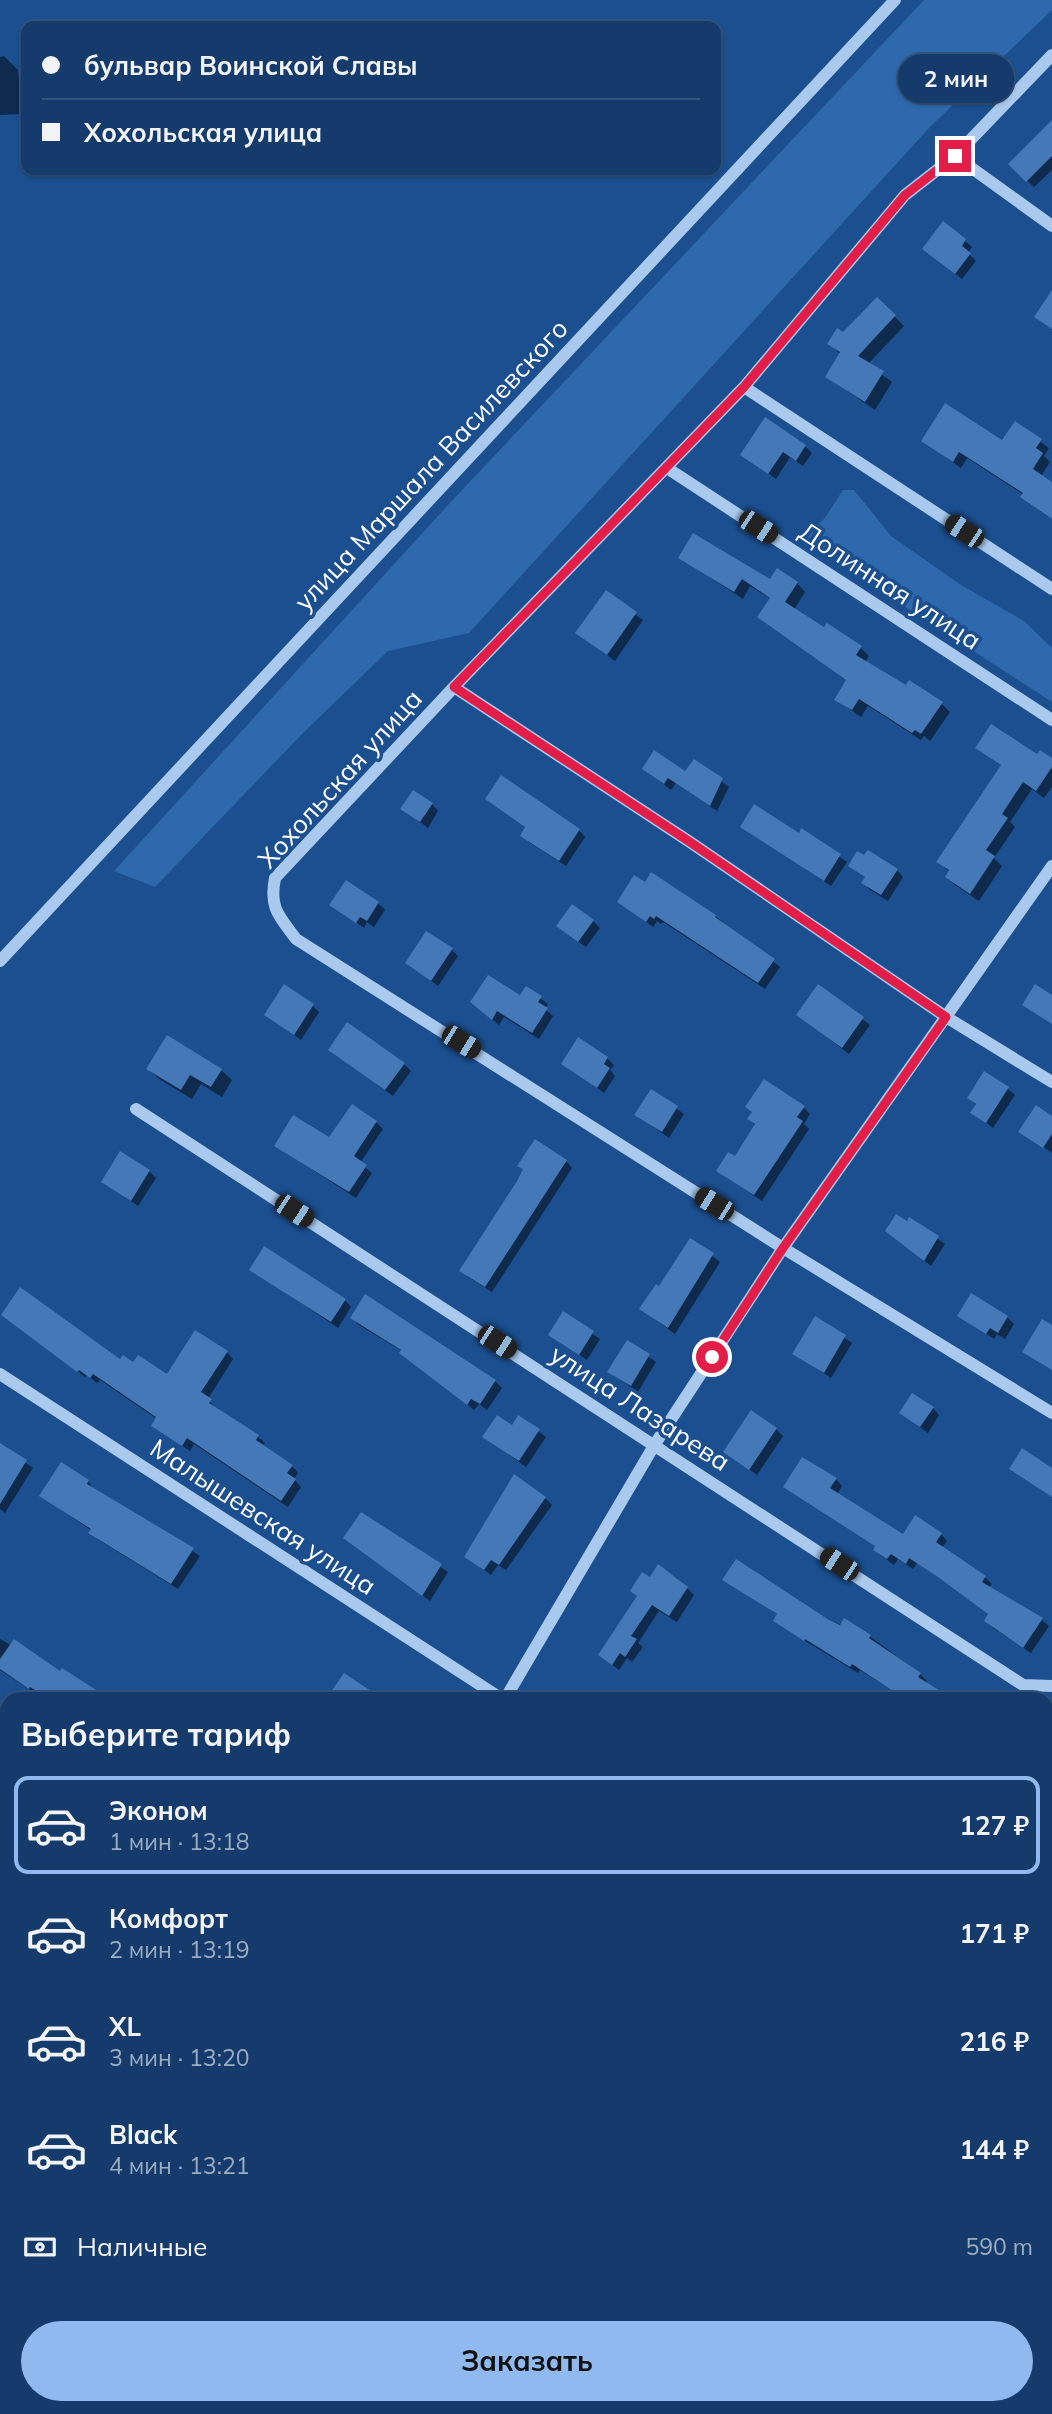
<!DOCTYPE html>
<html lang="ru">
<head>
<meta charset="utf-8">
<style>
  :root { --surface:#143b6b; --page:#214673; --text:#f1f3f6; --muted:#9dadc1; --line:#33557e; --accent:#90b9f0 }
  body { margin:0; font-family:Mulish,sans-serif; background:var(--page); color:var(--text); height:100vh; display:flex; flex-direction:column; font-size:26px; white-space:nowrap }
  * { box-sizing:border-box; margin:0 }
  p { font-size:23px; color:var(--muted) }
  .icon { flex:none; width:38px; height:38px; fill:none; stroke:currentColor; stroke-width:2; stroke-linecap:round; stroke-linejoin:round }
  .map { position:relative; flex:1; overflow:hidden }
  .drawer { position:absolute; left:0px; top:1692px; width:1054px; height:723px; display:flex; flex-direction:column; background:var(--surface); border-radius:21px 21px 0 0; box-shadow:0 2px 5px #0004,0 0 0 2px var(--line) }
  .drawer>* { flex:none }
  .guide { position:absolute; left:21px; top:21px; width:700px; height:154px; border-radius:14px; box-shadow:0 2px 5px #0004,0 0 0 2px var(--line); display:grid; align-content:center; height:154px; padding:0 21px; background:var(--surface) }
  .end { position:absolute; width:32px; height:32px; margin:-16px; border:9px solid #e11d48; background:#fff; box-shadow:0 0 0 4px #fff }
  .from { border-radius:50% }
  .bubble { position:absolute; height:49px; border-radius:24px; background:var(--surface); box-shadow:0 2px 5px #0004,0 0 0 2px var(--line); font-size:23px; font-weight:700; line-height:49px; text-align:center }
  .car { position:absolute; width:21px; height:42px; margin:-21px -10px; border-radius:9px; box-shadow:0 0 5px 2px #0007; background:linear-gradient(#222 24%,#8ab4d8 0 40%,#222 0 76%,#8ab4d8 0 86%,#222 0) }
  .guide b { display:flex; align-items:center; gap:24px; height:66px; font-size:26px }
  .guide b+b { border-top:2px solid var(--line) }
  .guide i { width:18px; height:18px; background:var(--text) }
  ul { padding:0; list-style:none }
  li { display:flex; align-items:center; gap:21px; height:98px; margin:0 14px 10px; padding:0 7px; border:4px solid transparent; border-radius:14px }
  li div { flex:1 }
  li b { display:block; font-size:26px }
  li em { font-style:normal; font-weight:700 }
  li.current { border-color:var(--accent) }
  li>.icon { width:63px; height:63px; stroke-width:1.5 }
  h2 { padding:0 21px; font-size:32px; line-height:84px }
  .pay { display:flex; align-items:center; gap:18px; height:77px; padding:0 21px; font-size:26px }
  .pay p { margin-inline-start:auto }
  .action { display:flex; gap:14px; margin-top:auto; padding:14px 21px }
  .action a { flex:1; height:80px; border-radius:42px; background:var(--accent); color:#111; font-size:28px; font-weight:700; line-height:80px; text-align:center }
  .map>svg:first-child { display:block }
</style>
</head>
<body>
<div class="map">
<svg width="1052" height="2414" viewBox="0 0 1052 2414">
  <rect width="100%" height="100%" fill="#1b4f8f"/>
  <path fill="#2e69ad" d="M924,0H1052V10L929,128L469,633L388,651L303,733L155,887L114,871L448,505Z
    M843,490H854L891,536L961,585L1024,621L1052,648V702L802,540L825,518Z"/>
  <path fill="#0007" d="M4,56L18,70L22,114L0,115V57Z
    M1052,123V170L1034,187L1010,164Z
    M965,241L972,247L968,253L976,261L962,279L924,249Z
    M877,299L904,326L868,364L892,382L875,410L827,377L840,354L830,344L844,334Z
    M1015,424L1049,448L1044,456L1050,462L1041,476L1052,484V519L1030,504L1024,495L967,458L961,468L923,441L1003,443Z
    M805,446L812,453L803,466L790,457L776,479L743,455Z
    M680,558L770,582L797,583L805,592L794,610L861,648L869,656L865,662L906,688L942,704L950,712L930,741L924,736L921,740L868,706L861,717L836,699L847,681L759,617L771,599L750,586L743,599Z
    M606,593L643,620L615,661L578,633Z
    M977,748L1052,760V787L1044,798L1032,789L1010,822L1015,827L994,858L1002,866L979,901L955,885L947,877L950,872L938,862L1002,766Z
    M694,761L729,787L717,811L676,783L671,790L644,769L686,774Z
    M432,804L438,811L428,828L403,809Z
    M742,826L799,835L802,831L847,862L831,886Z
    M527,828L579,830L585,837L566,866L529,842L522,835Z
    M864,858L897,870L903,877L888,901L870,890L864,883L866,878L850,866Z
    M619,902L715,916L780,967L765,989L663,922L661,924L657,921L653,927Z
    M378,903L385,910L374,927L367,922L364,928L332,905Z
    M593,921L600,928L586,947L565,932Z
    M452,950L458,956L438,986L407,963Z
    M818,986L870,1025L849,1054L798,1015Z
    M526,988L548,1004L545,1009L553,1016L539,1039L504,1017L499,1025L479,1008L521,998Z
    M313,1006L319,1012L301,1040L266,1015Z
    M330,1050L404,1064L411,1071L393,1096Z
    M607,1058L614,1065L610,1070L615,1076L604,1093L563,1063Z
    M148,1069L221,1070L232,1080L222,1097L201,1084L192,1099L159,1079Z
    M1008,1089L1015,1095L993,1128L973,1112L977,1106L969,1098Z
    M651,1091L684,1114L669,1138L637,1115Z
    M804,1108L810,1114L804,1124L809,1129L762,1201L719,1171L735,1159L756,1126L749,1119Z
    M1052,1119V1153L1021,1131Z
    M376,1122L383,1129L360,1163L372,1173L356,1198L276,1146L330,1140Z
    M566,1161L572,1168L492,1292L468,1277L461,1270Z
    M149,1171L156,1178L138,1206L103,1182Z
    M909,1219L945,1244L931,1266L887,1231Z
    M691,1240L720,1262L675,1334L641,1309L660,1289Z
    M252,1270L345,1300L351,1307L338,1328Z
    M365,1296L495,1381L502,1388L487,1410L479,1404L474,1410L402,1351L359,1325L352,1318Z
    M563,1314L600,1339L587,1360L550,1335Z
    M960,1316L1007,1317L1014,1324L1005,1339L997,1334L994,1339Z
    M816,1319L852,1343L831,1378L795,1354Z
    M10,1321L167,1376L227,1352L233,1359L208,1399L216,1409L258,1437L265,1443L262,1447L292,1466L298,1473L294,1479L301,1487L288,1507L194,1444L190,1451L153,1426L157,1419L100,1380L97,1383L87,1375L85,1377Z
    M627,1342L656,1362L638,1392L609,1372Z
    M933,1408L939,1415L928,1433L901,1413Z
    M519,1417L546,1437L526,1467L485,1437L512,1427Z
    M776,1429L783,1436L757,1475L726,1452Z
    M0,1445L33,1468L5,1513L0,1509Z
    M836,1479L842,1486L837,1495L904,1536L941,1534L947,1541L942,1548L985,1577L992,1584L989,1588L1042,1620L1049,1626L1031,1653L993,1628L986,1621L990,1615L951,1586L917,1563L913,1569L898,1559L894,1565L882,1556L875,1550L877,1547L786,1486Z
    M88,1481L94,1490L158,1527L200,1556L178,1589L97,1539L92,1531L42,1496Z
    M545,1498L552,1505L506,1570L498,1565L491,1575L466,1556Z
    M361,1514L448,1572L430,1601L396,1577Z
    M658,1567L677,1578L694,1595L677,1622L659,1611L638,1643L643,1647L632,1662L627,1658L619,1670L600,1655L639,1598L632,1591L650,1580Z
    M725,1580L870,1636L920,1674L927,1681L925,1683L950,1699H905L860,1670L858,1673L782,1627L775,1620L778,1615Z
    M0,1639L61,1673L63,1671L110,1699H49L38,1692L36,1694L0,1670Z
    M1046,1909H1052V1946H1046Z
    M1046,2034L1052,2037V2084H1046Z
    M7,2097V2122L0,2116V2107Z
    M0,2207L7,2214L0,2229Z
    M1046,2213H1052V2248L1046,2249Z
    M5,2281L7,2282V2320L0,2315V2290Z
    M526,2408H535L545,2414H522Z
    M623,2408H659L656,2414H624Z"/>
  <path fill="#4478b7" d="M1052,120V156L1026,182L1008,164Z
    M943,221L966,239L962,246L971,253L955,274L922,249Z
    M1052,290V329L1034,317Z
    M877,297L896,315L858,356L884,371L865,402L825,377L840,352L827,344L837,328L843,332Z
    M945,403L1002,440L1015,421L1042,439L1036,448L1043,453L1033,469L1052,482V519L1020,497L1023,493L959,452L953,462L921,441Z
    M765,417L806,445L796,461L783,452L768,474L740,455Z
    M693,533L770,579L777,568L798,582L785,602L824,627L827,623L862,646L856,655L906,685L909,680L943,702L921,734L915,730L912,733L859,699L852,710L834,700L846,680L757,617L770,598L742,579L734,592L678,558Z
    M606,590L637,612L607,655L575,633Z
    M991,724L1037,754L1040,750L1052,758V767L1036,791L1023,782L1002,814L1008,818L986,850L995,856L970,894L945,877L949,870L936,862L1001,765L975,748Z
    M654,750L685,771L694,759L723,778L710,806L668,778L664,784L642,769Z
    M501,775L580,829L559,861L520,836L525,827L485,799Z
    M413,790L433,803L420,822L400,809Z
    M754,804L799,833L801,828L841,854L824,881L740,827Z
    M868,850L898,869L881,895L861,883L865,877L848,866L857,851L864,855Z
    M651,872L716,915L715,917L775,959L758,983L656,916L654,919L650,916L646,922L617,902L634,875L645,882Z
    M346,880L379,902L367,921L360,917L356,923L329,905Z
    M572,904L594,920L578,942L556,926Z
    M426,931L453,948L431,981L405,963Z
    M488,975L520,995L526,986L542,996L538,1002L548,1008L532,1033L497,1011L492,1020L470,1002Z
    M284,984L314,1004L294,1035L264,1015Z
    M818,984L864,1017L842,1048L796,1015Z
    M1035,984L1052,995V1024L1022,1005Z
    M347,1022L405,1063L385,1090L328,1050Z
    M167,1035L222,1069L211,1087L190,1075L181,1090L146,1069Z
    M578,1037L608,1057L604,1064L610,1068L597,1088L561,1064Z
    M984,1071L1009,1087L986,1123L970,1113L976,1104L967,1098Z
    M764,1079L805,1106L797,1117L803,1121L754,1195L716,1171L728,1152L735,1156L755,1124L747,1119L752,1112L745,1107Z
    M651,1089L678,1106L662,1132L634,1115Z
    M352,1104L377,1121L354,1156L367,1165L349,1192L274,1146L293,1115L329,1137Z
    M1036,1105L1052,1116V1134L1043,1148L1018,1132Z
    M535,1139L567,1160L485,1287L459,1271L517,1181L523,1169L517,1166Z
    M120,1151L150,1170L131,1201L101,1182Z
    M896,1214L907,1221L909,1217L939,1236L924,1261L885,1231Z
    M690,1238L714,1253L668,1328L639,1309L656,1284L659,1286Z
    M264,1246L346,1299L331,1322L249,1270Z
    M20,1287L120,1359L123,1355L133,1362L138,1355L167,1374L195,1330L228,1351L201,1392L212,1399L209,1403L259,1435L256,1440L293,1465L287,1473L296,1479L281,1501L187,1438L182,1446L151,1426L156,1417L93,1374L90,1378L79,1370L77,1372L1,1315Z
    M971,1293L1008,1316L998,1333L990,1328L986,1334L957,1316Z
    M365,1294L496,1380L480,1404L471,1399L467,1405L399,1353L401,1350L350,1318Z
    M563,1311L594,1331L579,1355L548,1335Z
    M815,1316L846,1335L824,1373L792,1354Z
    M1042,1319L1052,1325V1370L1022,1352Z
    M627,1340L650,1354L631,1386L607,1372Z
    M912,1393L934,1407L920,1427L899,1413Z
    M751,1410L777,1428L749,1470L723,1452Z
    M497,1415L512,1425L518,1415L540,1429L519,1461L482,1437Z
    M0,1443L27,1460L0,1504Z
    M1022,1448L1052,1468V1497L1009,1469Z
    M802,1457L837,1478L830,1488L903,1534L915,1515L942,1533L936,1542L986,1576L982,1582L1043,1618L1023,1648L984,1621L988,1614L942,1580L909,1558L906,1564L891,1554L887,1559L873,1550L875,1546L783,1487Z
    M61,1462L89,1480L87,1484L194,1548L171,1584L88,1533L91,1529L39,1496Z
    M514,1474L546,1497L499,1565L491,1560L484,1570L464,1557Z
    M361,1512L442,1564L422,1596L343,1538Z
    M736,1559L829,1620L840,1625L844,1618L871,1635L869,1638L921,1673L918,1677L953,1699H905L852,1664L850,1667L805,1639L804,1641L773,1621L777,1614L722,1580Z
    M658,1564L688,1587L669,1616L652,1605L631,1636L637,1639L625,1657L620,1653L612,1665L598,1655L637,1596L630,1591L642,1572L650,1577Z
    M14,1639L60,1671L62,1668L110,1699H50L30,1687L29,1689L0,1669V1659Z
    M344,1673L383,1699H326Z"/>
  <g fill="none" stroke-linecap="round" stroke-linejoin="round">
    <path stroke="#a9c9ee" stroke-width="12" d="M1052,55L955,156L905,195L744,387L454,687L275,878C269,908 279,916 296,939L783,1248L1052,1413
      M955,156L1052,226
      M744,387L1052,589
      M667,468L1052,720
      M454,687L690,842L946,1017L1052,1082
      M0,961L895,0
      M136,1109L1023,1685L1052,1686
      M0,1374L502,1699
      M505,1699L655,1444L783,1248L1052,866
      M0,1772L7,1776
      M1046,1987L1052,1986
      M0,2160L7,2164
      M1046,2315H1052
      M388,2408L398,2414
      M44,2414L48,2408
      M701,2414L704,2408"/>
  </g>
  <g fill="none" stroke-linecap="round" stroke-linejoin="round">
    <path stroke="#e11d48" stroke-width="9" d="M712,1357L783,1248L946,1017L690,842L454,687L744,387L905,195L955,156"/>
  </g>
  <g text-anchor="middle" stroke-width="7" stroke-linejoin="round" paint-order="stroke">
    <g font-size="26" fill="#fff" stroke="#1b4f8f">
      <text transform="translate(431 465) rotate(-47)" y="9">улица Маршала Василевского</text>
      <text transform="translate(890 586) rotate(33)" y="9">Долинная улица</text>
      <text transform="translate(340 779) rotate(-48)" y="9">Хохольская улица</text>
      <text transform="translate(640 1408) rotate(33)" y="9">улица Лазарева</text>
      <text transform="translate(263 1517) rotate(33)" y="9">Малышевская улица</text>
    </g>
  </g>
</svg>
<i class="end from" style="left:712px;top:1357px"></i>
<i class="end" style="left:955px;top:156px"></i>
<div class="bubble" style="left:898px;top:54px;width:116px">2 мин</div>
<i class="car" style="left:758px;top:527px;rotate:123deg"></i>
<i class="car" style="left:964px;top:531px;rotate:303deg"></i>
<i class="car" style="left:461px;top:1042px;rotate:122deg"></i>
<i class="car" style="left:714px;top:1204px;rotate:302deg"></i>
<i class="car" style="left:294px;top:1211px;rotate:123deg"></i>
<i class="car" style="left:497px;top:1342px;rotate:123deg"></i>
<i class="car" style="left:839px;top:1564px;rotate:303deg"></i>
<div class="guide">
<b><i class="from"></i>бульвар Воинской Славы</b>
<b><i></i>Хохольская улица</b>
</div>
<section class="drawer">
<h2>Выберите тариф</h2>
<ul>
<li class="current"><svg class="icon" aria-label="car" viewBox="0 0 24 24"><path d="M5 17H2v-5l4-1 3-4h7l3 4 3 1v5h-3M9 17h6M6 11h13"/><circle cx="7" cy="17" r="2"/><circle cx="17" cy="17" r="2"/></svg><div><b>Эконом</b><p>1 мин · 13:18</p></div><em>127 ₽</em></li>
<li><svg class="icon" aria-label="car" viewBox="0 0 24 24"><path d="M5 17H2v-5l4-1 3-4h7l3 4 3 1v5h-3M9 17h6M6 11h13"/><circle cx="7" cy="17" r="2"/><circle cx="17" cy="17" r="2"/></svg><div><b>Комфорт</b><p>2 мин · 13:19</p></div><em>171 ₽</em></li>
<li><svg class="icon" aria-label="car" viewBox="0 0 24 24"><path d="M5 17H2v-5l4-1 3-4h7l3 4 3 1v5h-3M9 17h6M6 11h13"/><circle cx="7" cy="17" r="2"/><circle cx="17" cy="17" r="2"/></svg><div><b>XL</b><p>3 мин · 13:20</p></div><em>216 ₽</em></li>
<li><svg class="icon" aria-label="car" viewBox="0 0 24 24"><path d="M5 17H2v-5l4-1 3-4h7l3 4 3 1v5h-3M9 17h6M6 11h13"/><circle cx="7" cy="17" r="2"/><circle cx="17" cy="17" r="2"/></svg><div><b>Black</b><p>4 мин · 13:21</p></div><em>144 ₽</em></li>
</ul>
<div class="pay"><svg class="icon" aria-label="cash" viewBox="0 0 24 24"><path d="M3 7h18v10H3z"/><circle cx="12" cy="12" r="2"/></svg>Наличные<p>590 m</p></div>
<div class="action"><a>Заказать</a></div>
</section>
</div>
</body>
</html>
